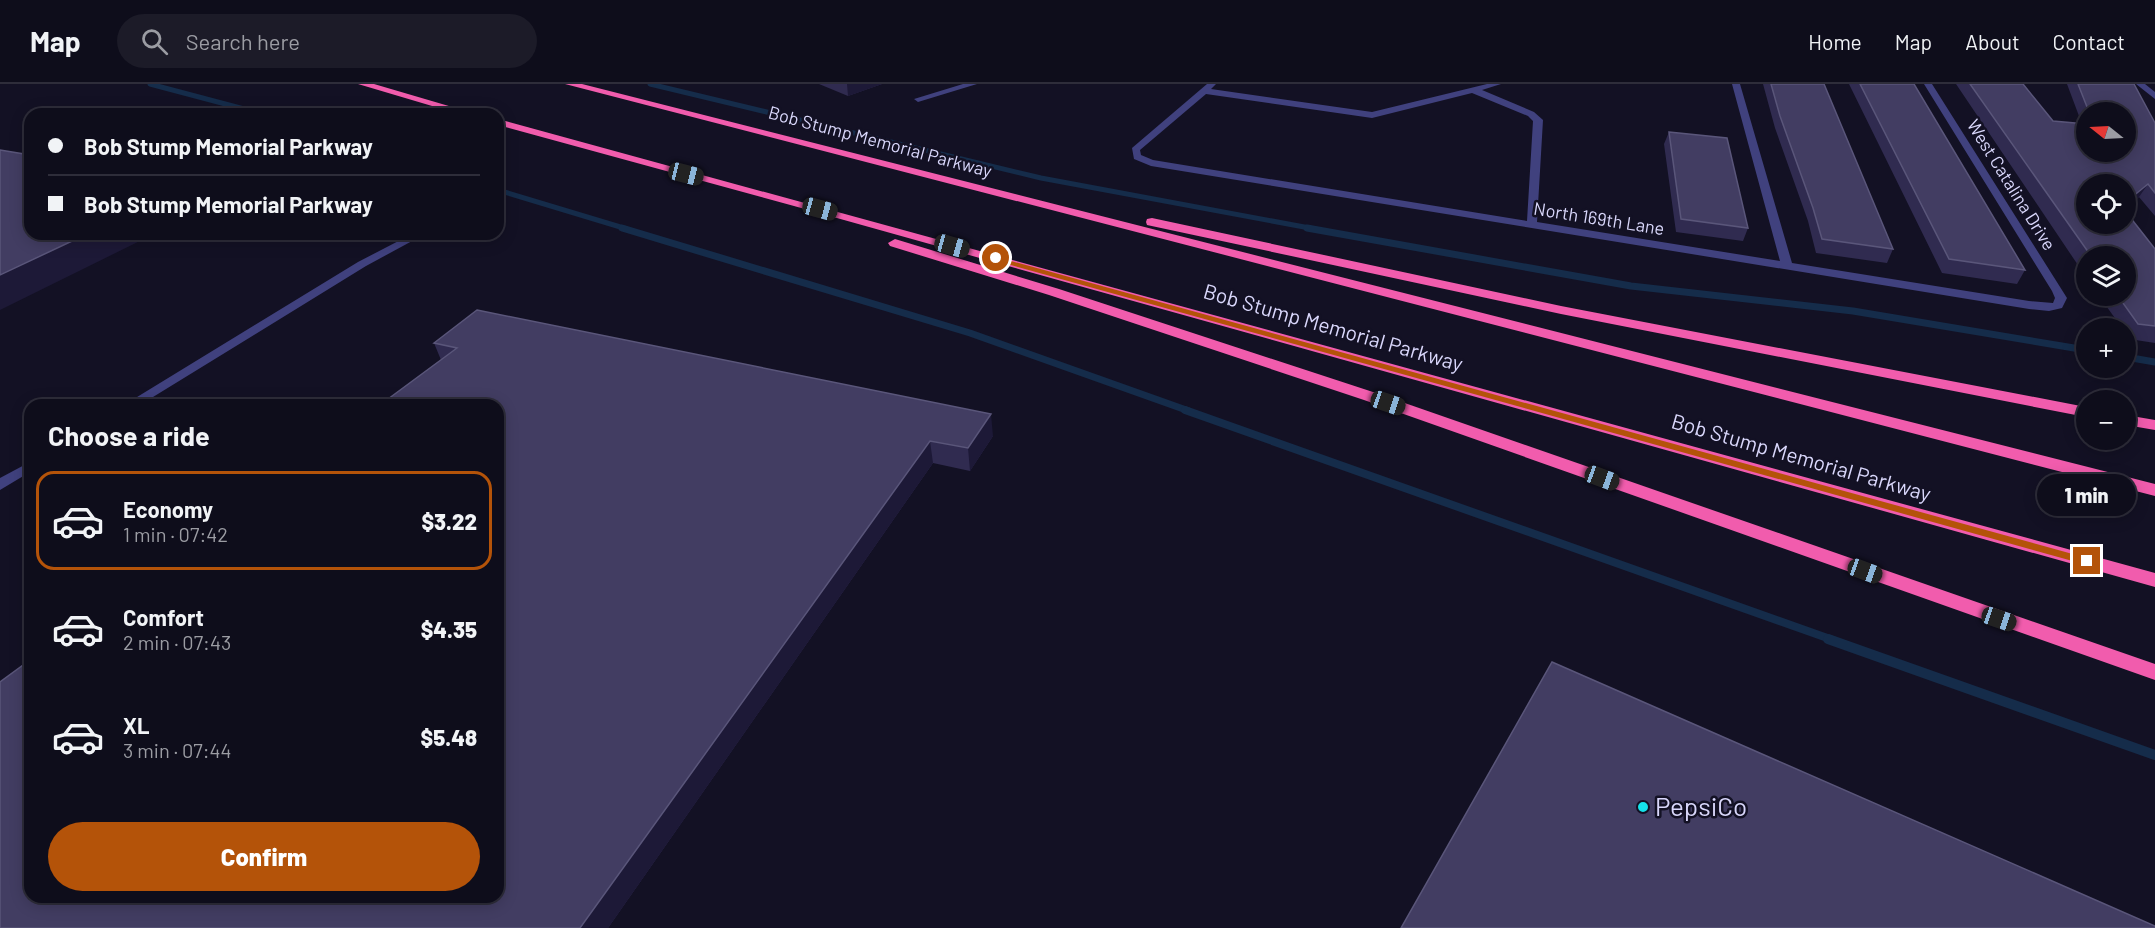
<!DOCTYPE html>
<html lang="en">
<head>
<meta charset="utf-8">
<style>
  :root { --surface:#0e0d1b; --page:#1c1b28; --text:#f1f3f6; --muted:#9b9ca3; --line:#2e2d3a; --accent:#b45309 }
  body { margin:0; font-family:Barlow,sans-serif; background:var(--page); color:var(--text); height:100vh; display:flex; flex-direction:column; font-size:22px; white-space:nowrap }
  * { box-sizing:border-box; margin:0 }
  p { font-size:20px; color:var(--muted) }
  .icon { flex:none; width:33px; height:33px; fill:none; stroke:currentColor; stroke-width:2; stroke-linecap:round; stroke-linejoin:round }
  .map { position:relative; flex:1; overflow:hidden }
  .side { position:absolute; left:24px; top:315px; width:480px; height:504px; display:flex; flex-direction:column; background:var(--surface); border-radius:18px; box-shadow:0 3px 15px #0003,0 0 0 2px var(--line) }
  .side>* { flex:none }
  .hud { position:absolute; left:24px; top:24px; width:480px; height:132px; border-radius:18px; box-shadow:0 3px 15px #0003,0 0 0 2px var(--line); display:grid; align-content:center; height:132px; padding:0 24px; background:var(--surface) }
  .needle { width:39px; rotate:288deg }
  .controls { position:absolute; left:2076px; top:18px; display:grid; gap:12px }
  .controls a { display:grid; place-items:center; width:60px; height:60px; border-radius:50%; background:var(--surface); box-shadow:0 3px 15px #0003,0 0 0 2px var(--line); font-size:30px }
  .end { position:absolute; width:27px; height:27px; margin:-14px; border:8px solid #b45309; background:#fff; box-shadow:0 0 0 3px #fff }
  .from { border-radius:50% }
  .bubble { position:absolute; height:42px; border-radius:21px; background:var(--surface); box-shadow:0 3px 15px #0003,0 0 0 2px var(--line); font-size:20px; font-weight:800; line-height:42px; text-align:center }
  .car { position:absolute; width:18px; height:36px; margin:-18px -9px; border-radius:8px; box-shadow:0 0 4px 2px #0007; background:linear-gradient(#222 24%,#8ab4d8 0 40%,#222 0 76%,#8ab4d8 0 86%,#222 0) }
  .hud b { display:flex; align-items:center; gap:21px; height:57px; font-size:22px }
  .hud b+b { border-top:2px solid var(--line) }
  .hud i { width:15px; height:15px; background:var(--text) }
  ul { padding:0; list-style:none }
  li { display:flex; align-items:center; gap:18px; height:99px; margin:0 12px 9px; padding:0 12px; border:3px solid transparent; border-radius:18px }
  li div { flex:1 }
  li b { display:block; font-size:22px }
  li em { font-style:normal; font-weight:800 }
  li.active { border-color:var(--accent) }
  li>.icon { width:54px; height:54px; stroke-width:1.5 }
  h2 { padding:0 24px; font-size:27px; line-height:72px }
  .button { display:flex; gap:12px; margin-top:auto; padding:12px 24px }
  .button a { flex:1; height:69px; border-radius:36px; background:var(--accent); color:#fff; font-size:24px; font-weight:800; line-height:69px; text-align:center }
  header { display:flex; align-items:center; gap:36px; box-sizing:border-box; height:84px; padding:0 30px; background:var(--surface); border-bottom:2px solid var(--line) }
  header strong { font-size:28px }
  nav { display:flex; gap:33px; margin-inline-start:auto; font-size:21px }
  .search { width:420px; height:54px; background:var(--page); display:flex; align-items:center; gap:15px; box-sizing:border-box; padding:0 21px; border-radius:33px; color:var(--muted); font-size:22px }
  .map>svg:first-child { display:block }
</style>
</head>
<body>
<header>
<strong>Map</strong>
<div class="search"><svg class="icon" aria-label="search" viewBox="0 0 24 24"><circle cx="10" cy="10" r="6"/><path d="M15 15l6 6"/></svg>Search here</div>
<nav><a>Home</a><a>Map</a><a>About</a><a>Contact</a></nav>
</header>
<div class="map">
<svg width="2155" height="844" viewBox="0 0 2155 844">
  <rect width="100%" height="100%" fill="#131124"/>
  <g fill="none" stroke-linecap="round" stroke-linejoin="round">
    <path stroke="#152c4a" stroke-width="5" d="M150,0L263,30
      M650,0L1041,94L1315,145
      M498,106L627,145"/>
    <path stroke="#152c4a" stroke-width="7" d="M622,144L970,249L1189,327
      M1307,144L1631,202L1853,227L2086,266
      M2126,273L2155,278"/>
    <path stroke="#152c4a" stroke-width="8" d="M1185,326L1833,556"/>
    <path stroke="#152c4a" stroke-width="10" d="M1828,555L2155,671"/>
    <path fill="#40417e" fill-rule="evenodd" d="M963,0H977L918,18L914,15Z
      M1207,0H1216L1211,5L1372,28L1487,0H1501L1482,6L1534,28L1543,36L1537,138L1780,177L1732,0H1740L1792,179L2029,217L2053,219L2055,214L2052,207L1924,0H1932L2067,214L2062,224L2049,227L2029,225L1151,82L1134,75L1132,64ZM1472,9L1528,32L1533,37L1527,137L1153,76L1141,71L1140,66L1206,10L1372,34Z
      M2136,0H2145L2155,8V15Z
      M412,150H425L366,182L140,321H124L358,178Z
      M30,378V388L0,406V394Z"/>
    <path fill="#f15cad" fill-rule="evenodd" d="M358,0H374L476,30H459Z
      M565,0H582L2155,400V412Z
      M498,35L2155,489V503L794,122L498,41Z
      M1152,134L1561,222L2086,323V333L1561,230L1147,141L1146,138L1147,135Z
      M895,155L1059,205L1376,309L2155,580V596L1364,316L1049,211L890,162L888,159Z
      M2126,331L2155,336V346L2126,341Z"/>
  </g>
  <path fill="#302b50" fill-rule="evenodd" d="M819,0H882L848,12Z
    M1763,0H1824L1893,165L1887,179L1816,169L1808,137L1775,44Z
    M1849,0H1914L2025,186L2017,200L1942,189Z
    M1956,0H2023L2053,37L2082,40L2067,0H2134L2155,39V132L2139,113L2126,124V100H2086L2155,165V259L2129,255L2126,250V244H2122L2099,212H2126V172H2086V193ZM2086,28H2126L2086,68Z
    M1669,48L1748,144L1743,157L1676,148L1664,60Z
    M434,259L993,352L970,387L933,379L608,844H0L441,276Z"/>
  <path fill="#1d1937" d="M847,0H882L848,12Z
    M2148,100L2139,113L2126,124V118Z
    M87,150H154L0,226V191Z
    M991,330L993,352L970,387L968,364Z
    M930,357L933,379L608,844H580Z"/>
  <path fill="#423d62" stroke="#5a567a" stroke-width="1.5" d="M1771,0H1824L1893,165L1822,155L1813,124L1780,32Z
    M1860,0H1914L2025,186L1949,175Z
    M1970,0H2023L2053,37L2086,40V68H2126V28H2089L2078,0H2134L2155,39V109L2148,100L2126,118V100H2086V140H2126V128L2155,165V242L2138,240L2118,212H2126V172H2091Z
    M1669,48L1727,54L1748,144L1681,135Z
    M0,66L30,71V150H87L0,191Z
    M477,226L991,330L968,364L930,357L580,844H0V598L30,576V813H498V321H380L457,264L434,259Z
    M1552,578L2155,842V844H1401Z"/>
  <path fill="#b45309" d="M993,172L2087,474L2092,477L2087,481L993,176Z"/>
  <circle fill="#15e2ea" stroke="#131124" stroke-width="2" cx="1643" cy="723" r="6"/>
  <g text-anchor="middle" stroke-width="5" stroke-linejoin="round" paint-order="stroke">
    <g font-size="18" fill="#d9d7fb" stroke="#131124">
      <text transform="translate(880 58) rotate(15)" y="6">Bob Stump Memorial Parkway</text>
      <text transform="translate(2011 101) rotate(58)" y="6">West Catalina Drive</text>
      <text transform="translate(1599 135) rotate(9)" y="6">North 169th Lane</text>
    </g>
    <g font-size="21" fill="#d9d7fb" stroke="#131124">
      <text transform="translate(1333 244) rotate(16)" y="7">Bob Stump Memorial Parkway</text>
      <text transform="translate(1801 374) rotate(16)" y="7">Bob Stump Memorial Parkway</text>
    </g>
    <g font-size="26" fill="#d9d7fb" stroke="#131124" text-anchor="start">
      <text x="1655" y="732">PepsiCo</text>
    </g>
  </g>
</svg>
<div class="controls">
<a><svg class="needle" viewBox="-14 -14 28 28"><path d="M0-13l5 13h-10z" fill="#e53935"/><path d="M0 13l5-13h-10z" fill="#9b9ca3"/></svg></a>
<a><svg class="icon" aria-label="locate" viewBox="0 0 24 24"><circle cx="12" cy="12" r="6"/><path d="M12 2v4M12 18v4M2 12h4M18 12h4"/></svg></a>
<a><svg class="icon" aria-label="layers" viewBox="0 0 24 24"><path d="M12 4l9 5-9 5-9-5zM3 14l9 5 9-5"/></svg></a>
<a>+</a>
<a>−</a>
</div>
<i class="end from" style="left:996px;top:174px"></i>
<i class="end" style="left:2087px;top:477px"></i>
<div class="bubble" style="left:2037px;top:390px;width:99px">1 min</div>
<i class="car" style="left:686px;top:90px;rotate:104deg"></i>
<i class="car" style="left:820px;top:125px;rotate:105deg"></i>
<i class="car" style="left:952px;top:162px;rotate:106deg"></i>
<i class="car" style="left:1388px;top:319px;rotate:109deg"></i>
<i class="car" style="left:1602px;top:394px;rotate:110deg"></i>
<i class="car" style="left:1865px;top:487px;rotate:110deg"></i>
<i class="car" style="left:1999px;top:535px;rotate:109deg"></i>
<div class="hud">
<b><i class="from"></i>Bob Stump Memorial Parkway</b>
<b><i></i>Bob Stump Memorial Parkway</b>
</div>
<section class="side">
<h2>Choose a ride</h2>
<ul>
<li class="active"><svg class="icon" aria-label="car" viewBox="0 0 24 24"><path d="M5 17H2v-5l4-1 3-4h7l3 4 3 1v5h-3M9 17h6M6 11h13"/><circle cx="7" cy="17" r="2"/><circle cx="17" cy="17" r="2"/></svg><div><b>Economy</b><p>1 min · 07:42</p></div><em>$3.22</em></li>
<li><svg class="icon" aria-label="car" viewBox="0 0 24 24"><path d="M5 17H2v-5l4-1 3-4h7l3 4 3 1v5h-3M9 17h6M6 11h13"/><circle cx="7" cy="17" r="2"/><circle cx="17" cy="17" r="2"/></svg><div><b>Comfort</b><p>2 min · 07:43</p></div><em>$4.35</em></li>
<li><svg class="icon" aria-label="car" viewBox="0 0 24 24"><path d="M5 17H2v-5l4-1 3-4h7l3 4 3 1v5h-3M9 17h6M6 11h13"/><circle cx="7" cy="17" r="2"/><circle cx="17" cy="17" r="2"/></svg><div><b>XL</b><p>3 min · 07:44</p></div><em>$5.48</em></li>
</ul>
<div class="button"><a>Confirm</a></div>
</section>
</div>
</body>
</html>
